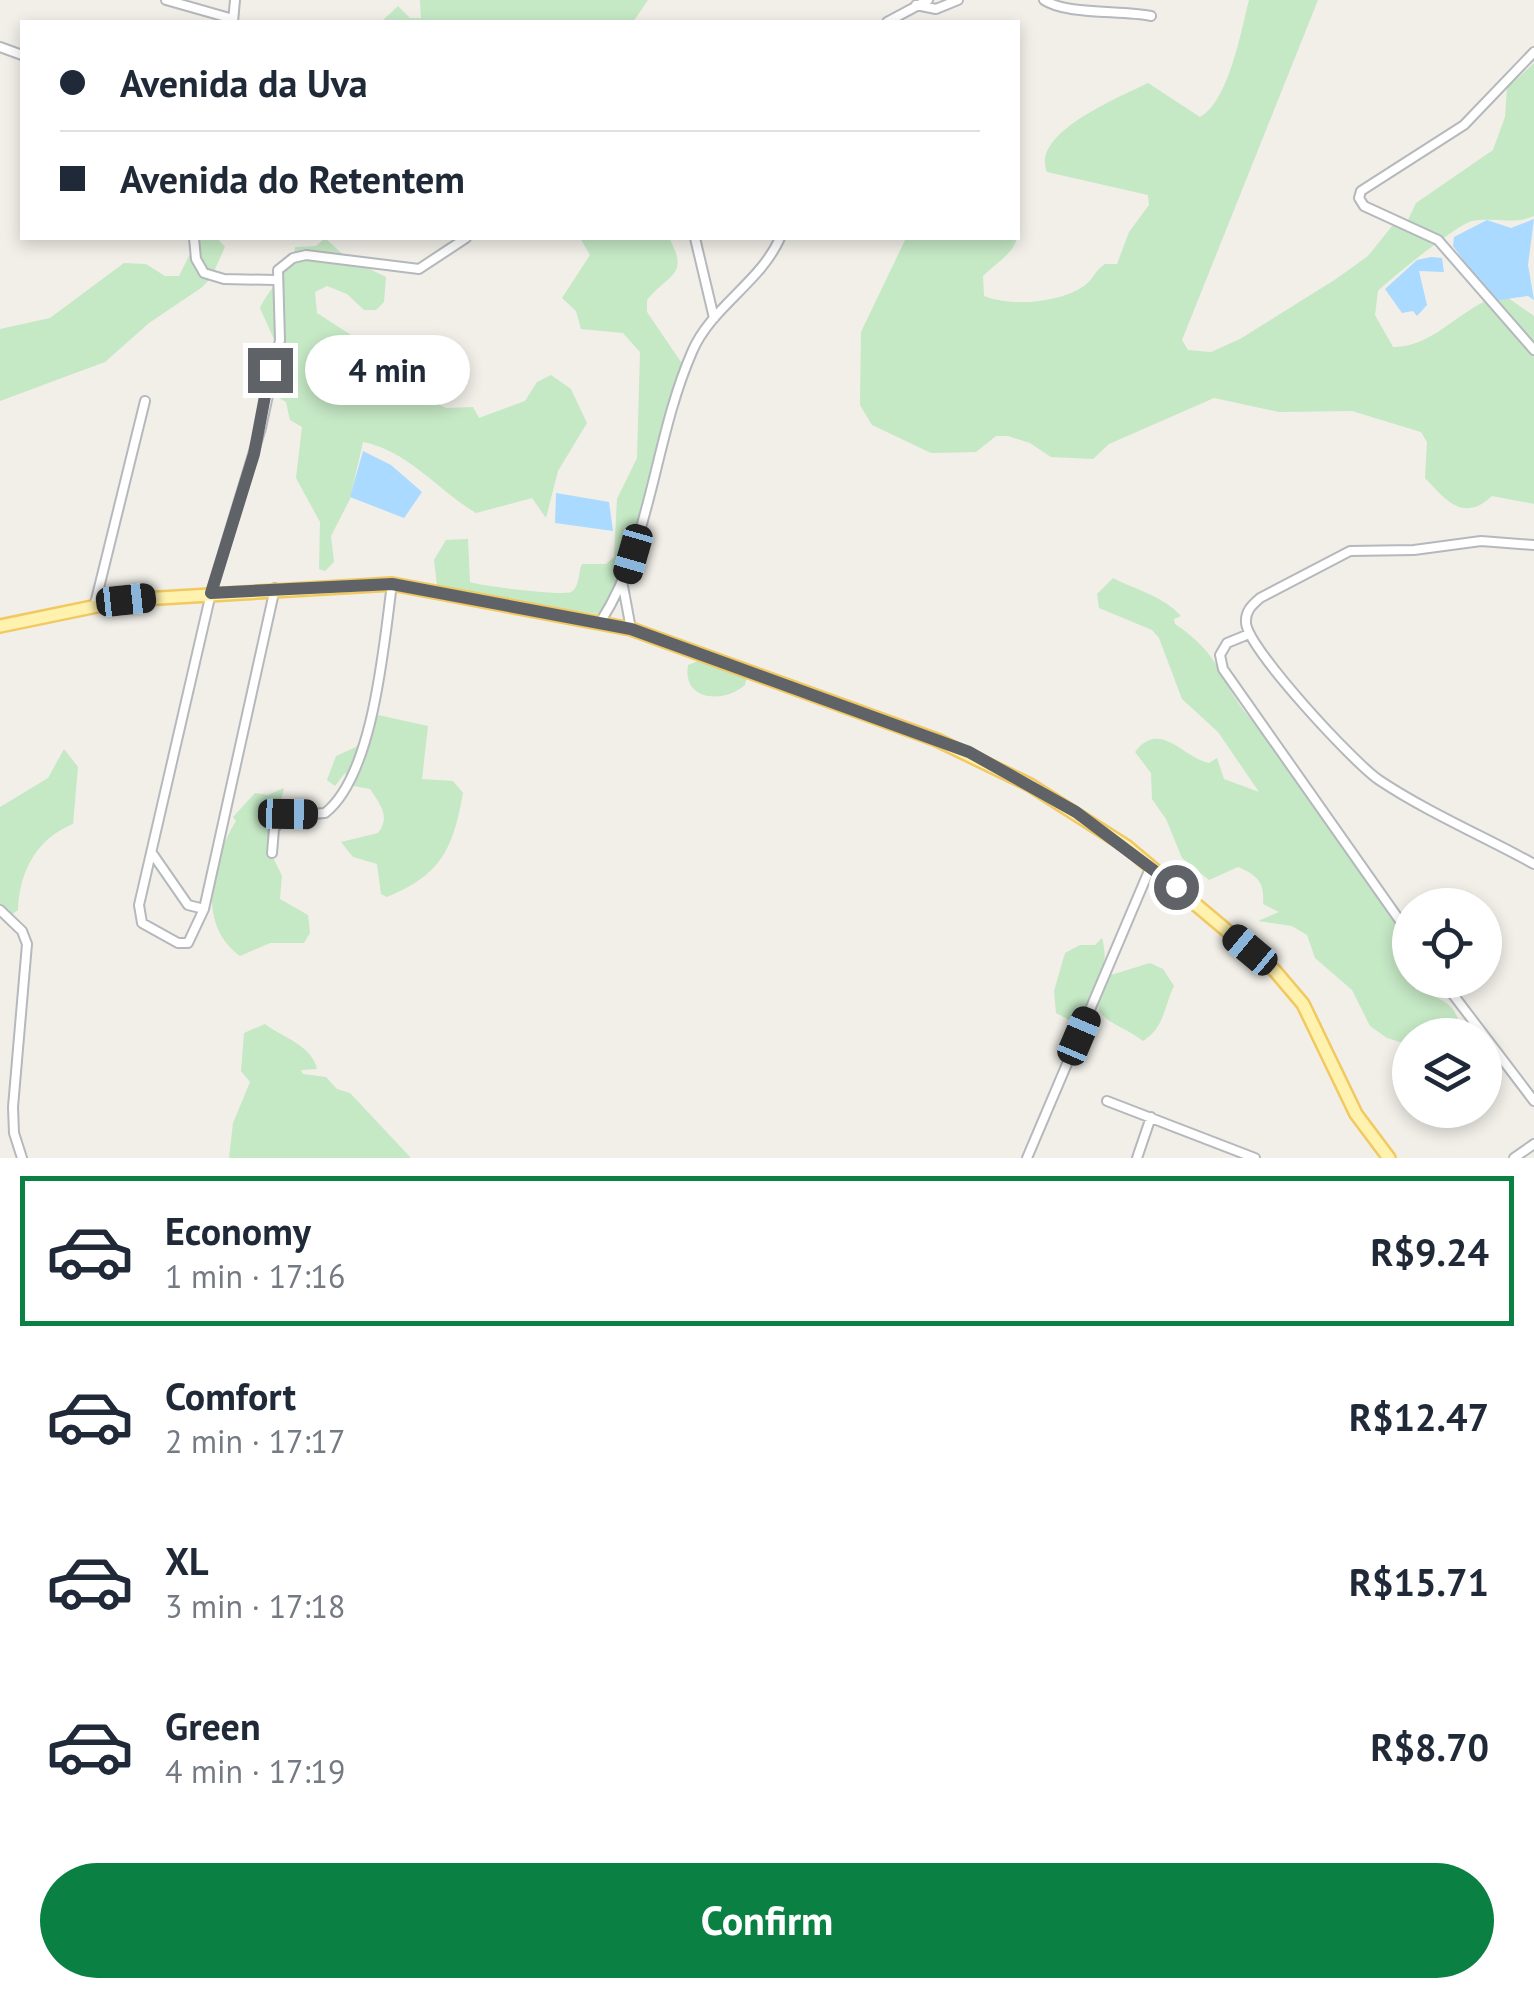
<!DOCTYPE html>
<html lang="en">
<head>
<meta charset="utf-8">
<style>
  :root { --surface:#fff; --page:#f2f2f3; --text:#1f2937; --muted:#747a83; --line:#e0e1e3; --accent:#0b8043 }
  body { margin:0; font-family:"PT Sans",sans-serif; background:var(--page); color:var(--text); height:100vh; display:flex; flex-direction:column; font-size:38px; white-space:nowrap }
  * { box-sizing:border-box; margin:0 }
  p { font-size:32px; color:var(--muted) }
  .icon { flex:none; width:55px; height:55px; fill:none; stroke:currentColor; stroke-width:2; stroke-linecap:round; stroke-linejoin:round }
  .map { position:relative; height:1158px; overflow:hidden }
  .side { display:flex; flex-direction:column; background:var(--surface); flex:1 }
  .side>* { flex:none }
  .hud { position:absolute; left:20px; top:20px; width:1000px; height:220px; border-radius:0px; box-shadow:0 5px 15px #0003; display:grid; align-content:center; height:220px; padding:0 40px; background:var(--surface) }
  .controls { position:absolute; left:1392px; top:888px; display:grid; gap:20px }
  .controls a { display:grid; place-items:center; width:110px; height:110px; border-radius:50%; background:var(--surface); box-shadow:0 5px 15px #0003; font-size:50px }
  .end { position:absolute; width:45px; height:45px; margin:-22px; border:12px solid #5f6368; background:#fff; box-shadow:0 0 0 5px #fff }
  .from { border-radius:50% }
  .bubble { position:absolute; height:70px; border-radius:35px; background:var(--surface); box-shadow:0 5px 15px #0003; font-size:32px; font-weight:700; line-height:70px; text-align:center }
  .car { position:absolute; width:30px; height:60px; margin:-30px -15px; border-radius:12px; box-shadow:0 0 8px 2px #0007; background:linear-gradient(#222 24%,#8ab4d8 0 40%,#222 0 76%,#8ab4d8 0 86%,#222 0) }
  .hud b { display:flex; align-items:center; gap:35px; height:95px; font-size:38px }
  .hud b+b { border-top:2px solid var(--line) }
  .hud i { width:25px; height:25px; background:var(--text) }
  ul { padding:18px 0 0; list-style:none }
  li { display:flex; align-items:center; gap:30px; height:150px; margin:0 20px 15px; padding:0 20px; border:5px solid transparent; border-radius:0px }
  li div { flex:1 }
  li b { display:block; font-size:38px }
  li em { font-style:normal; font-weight:700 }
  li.selected { border-color:var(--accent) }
  li>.icon { width:90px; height:90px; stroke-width:1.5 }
  .action { display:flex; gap:20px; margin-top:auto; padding:20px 40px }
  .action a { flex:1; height:115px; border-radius:60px; background:var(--accent); color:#fff; font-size:40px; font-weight:700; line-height:115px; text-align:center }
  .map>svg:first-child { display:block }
</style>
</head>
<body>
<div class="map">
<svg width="1534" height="1158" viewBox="0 0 1534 1158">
  <rect width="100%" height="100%" fill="#f1efe8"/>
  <path fill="#c5e8c5" d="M420,0H648L633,22H381L398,6L410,18H421Z
    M1249,0H1318L1182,340L1188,350L1211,352L1240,339L1336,279L1368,256L1392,226L1407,222L1416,203L1493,150L1505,117L1507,88L1534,63V216C1513,225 1493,217 1472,221C1458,224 1391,278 1378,291L1375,315L1393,347C1436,348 1464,302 1504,295L1534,316V504L1492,496C1463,523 1446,500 1425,478L1427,442L1421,432L1352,411L1279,412L1214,398L1109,444L1093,459L1051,457L1030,443L1008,436H996L976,452L931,453L872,425L860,405L861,332L906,238H1018V226C1020,251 999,260 983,276L984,296C1011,307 1060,303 1084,286C1094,279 1095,270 1105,264H1117L1129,232L1149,205L1148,195L1047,172C1030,133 1120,97 1148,83L1200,117C1229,101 1241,31 1249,0Z
    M204,238H217L225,247L211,278L201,288L149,323L105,362L0,401V329L50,318L124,263L146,264L165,276H179L195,244Z
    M325,238L347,258L386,277L384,302L376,310H364L347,294L327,286L315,292L317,313L393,362L405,384L426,398L446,408L473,407L479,418L525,401L537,382L551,375L571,389L587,423L558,471L546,518L532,498L476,513C439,491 407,450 363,442L350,499L331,536L334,562L325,571L319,569L320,522L296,478L302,427L290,420L286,402L274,395L293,382L260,308C269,289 293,265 295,247L316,246Z
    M580,238H669C690,276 669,273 647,300V312L683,365L669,416L662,425L630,565L599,614L438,594L434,560L446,540L468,539L470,582C480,586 565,596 571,592C580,587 578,573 582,564H606L614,557L617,499L637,458L640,352L623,333L581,329L576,311L562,298L590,255Z
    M1113,578C1136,590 1163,596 1181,616L1174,619L1175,624C1224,657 1218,680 1250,718C1302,778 1410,903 1410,980H1417L1415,989C1431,997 1451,998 1458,1019L1449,1035H1410V1045L1387,1038L1370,1026L1352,990L1315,958L1307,935L1292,926L1258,921L1279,912L1263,904C1265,882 1257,875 1238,867L1209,880L1182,858L1166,819L1152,799L1151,773L1135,752C1160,719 1182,757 1209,763L1217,758L1224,779L1259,792L1218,732L1182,699L1159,638L1152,630L1099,608L1097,594Z
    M706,658L747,675L745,685C725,703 682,702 688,665Z
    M378,715L428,726L422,779L453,781L463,793C453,849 441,875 387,897L381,894L377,864L353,857L341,842L378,833C391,817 380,804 370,789L354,786L345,773L335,786L327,780L336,756L356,747Z
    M64,749L78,767L73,824C37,838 19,872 18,910L10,916L0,907V807L48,778Z
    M284,788L269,849L282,876L280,899L308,915L310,933L304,943H270L240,956C195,923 212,860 236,821L233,817L255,793L268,795Z
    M1102,938C1111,971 1096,997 1075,1023L1056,1013L1054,991L1065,953L1080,945H1095Z
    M1150,963L1163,969L1174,986C1164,1006 1165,1027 1143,1041C1117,1020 1077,1020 1111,975Z
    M265,1024C283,1038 312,1045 317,1069L301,1070L303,1074L326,1077L337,1089L350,1093L411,1158H229L233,1123L250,1082L241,1071L244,1033Z"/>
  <path fill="#aadaff" d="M1534,219L1528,265L1534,300L1528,296L1493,301L1453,246L1454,237L1487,220L1511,228Z
    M1431,257L1442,258L1444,272L1419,271L1427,305L1417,316L1413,311L1402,313L1385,289L1417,260Z
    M363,451L391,465L422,492L404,518L350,497Z
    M556,493L609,502L613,531L555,523Z"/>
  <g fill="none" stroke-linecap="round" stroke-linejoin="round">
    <defs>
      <path id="street" d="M166,0L233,19
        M1044,0C1066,15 1120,10 1151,16
        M916,5L936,9L958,0
        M233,22L235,0
        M887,22L928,0
        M0,47L22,55
        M1534,52L1464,125L1361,191L1359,198L1364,206L1438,240L1534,350
        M194,238L196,259L204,273L224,279L275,280
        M695,238L714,318
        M1534,545L1481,541L1414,550L1350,551L1260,598C1252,605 1245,611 1246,623C1248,649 1354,763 1379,780C1427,812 1483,836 1534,864
        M623,586L631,629
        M275,588L204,909L188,943H178L142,923L139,905L211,593L261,428L280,340L278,270L293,258L306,255L419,269L466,238
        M94,608L145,401
        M601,621C652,541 654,439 692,352C711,307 760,283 780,238
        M1249,634L1227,643L1220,655L1223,669L1410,935
        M152,853L188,905L204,909
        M272,853L274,829L283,816L325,813C374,775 384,642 392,584
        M0,910L22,931L27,944L13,1107L14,1133L22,1158
        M1442,980L1534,1101
        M1107,1101L1255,1158
        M1027,1158L1151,866
        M1137,1158L1151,1117
        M1514,1158L1534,1144"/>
      <path id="primary" d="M0,626L126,600L392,584L631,629L937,740L1030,785L1126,846L1275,971L1303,1004L1356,1114L1389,1158"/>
    </defs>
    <use href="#street" stroke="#b5b8bc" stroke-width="12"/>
    <use href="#primary" stroke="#f2c960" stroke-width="16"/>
    <use href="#street" stroke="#fff" stroke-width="8"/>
    <use href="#primary" stroke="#fff2af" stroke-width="11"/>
  </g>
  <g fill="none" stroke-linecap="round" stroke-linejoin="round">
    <path stroke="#5f6368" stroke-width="12" d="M270,370L254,454L211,593L392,584L631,629L969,752L1076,812L1176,887"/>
  </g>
</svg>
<div class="controls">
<a><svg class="icon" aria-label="locate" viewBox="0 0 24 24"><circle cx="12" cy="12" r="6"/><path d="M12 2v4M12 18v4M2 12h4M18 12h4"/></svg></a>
<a><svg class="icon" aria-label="layers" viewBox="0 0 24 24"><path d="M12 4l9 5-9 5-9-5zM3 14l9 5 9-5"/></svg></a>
</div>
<i class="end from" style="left:1176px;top:887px"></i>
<i class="end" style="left:270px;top:370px"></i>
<div class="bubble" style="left:305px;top:335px;width:165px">4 min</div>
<i class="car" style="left:633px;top:554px;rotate:196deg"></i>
<i class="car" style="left:126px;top:600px;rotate:84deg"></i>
<i class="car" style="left:288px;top:814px;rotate:91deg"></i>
<i class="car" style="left:1250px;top:950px;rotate:310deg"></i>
<i class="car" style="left:1079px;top:1036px;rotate:23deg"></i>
<div class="hud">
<b><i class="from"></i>Avenida da Uva</b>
<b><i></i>Avenida do Retentem</b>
</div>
</div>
<section class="side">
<ul>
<li class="selected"><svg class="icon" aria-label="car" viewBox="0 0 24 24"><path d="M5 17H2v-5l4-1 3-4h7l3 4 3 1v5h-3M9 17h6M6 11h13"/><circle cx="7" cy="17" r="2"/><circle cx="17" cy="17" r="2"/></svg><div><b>Economy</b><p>1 min · 17:16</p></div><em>R$9.24</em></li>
<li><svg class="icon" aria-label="car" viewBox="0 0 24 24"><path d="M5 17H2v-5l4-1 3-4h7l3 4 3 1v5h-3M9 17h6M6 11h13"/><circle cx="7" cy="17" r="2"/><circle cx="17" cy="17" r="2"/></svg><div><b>Comfort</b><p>2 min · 17:17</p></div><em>R$12.47</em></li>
<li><svg class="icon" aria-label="car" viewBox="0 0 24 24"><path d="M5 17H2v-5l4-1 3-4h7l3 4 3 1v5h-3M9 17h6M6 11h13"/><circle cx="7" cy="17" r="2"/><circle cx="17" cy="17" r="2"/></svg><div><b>XL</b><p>3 min · 17:18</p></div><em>R$15.71</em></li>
<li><svg class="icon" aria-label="car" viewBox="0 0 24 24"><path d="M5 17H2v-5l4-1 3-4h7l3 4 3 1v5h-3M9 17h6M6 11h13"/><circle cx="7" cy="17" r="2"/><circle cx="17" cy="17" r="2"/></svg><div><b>Green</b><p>4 min · 17:19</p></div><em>R$8.70</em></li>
</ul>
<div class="action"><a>Confirm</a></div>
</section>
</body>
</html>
